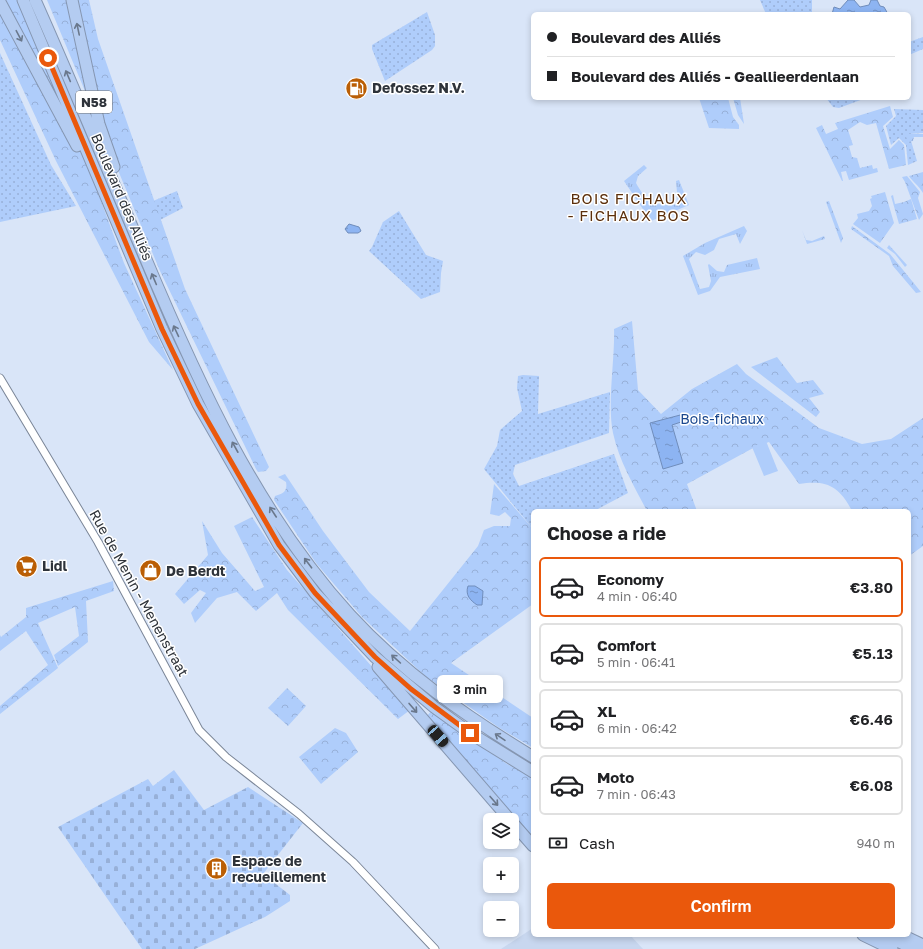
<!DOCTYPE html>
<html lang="en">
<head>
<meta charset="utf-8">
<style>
  :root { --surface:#fff; --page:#f6f6f6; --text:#202124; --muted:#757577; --line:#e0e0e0; --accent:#ea580c }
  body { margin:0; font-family:"Golos Text",sans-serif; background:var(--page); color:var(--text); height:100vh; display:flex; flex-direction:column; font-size:15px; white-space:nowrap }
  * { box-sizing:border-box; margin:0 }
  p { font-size:13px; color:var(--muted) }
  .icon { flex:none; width:22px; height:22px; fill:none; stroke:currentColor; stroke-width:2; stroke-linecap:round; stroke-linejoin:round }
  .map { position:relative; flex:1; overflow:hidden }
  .sheet { position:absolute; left:531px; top:509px; width:380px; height:428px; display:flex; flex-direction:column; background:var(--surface); border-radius:6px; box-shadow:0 2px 6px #0003 }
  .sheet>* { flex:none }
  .guide { position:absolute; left:531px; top:12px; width:380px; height:88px; border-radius:6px; box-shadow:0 2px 6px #0003; display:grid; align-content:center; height:88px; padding:0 16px; background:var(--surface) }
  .fabs { position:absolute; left:483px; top:813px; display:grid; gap:8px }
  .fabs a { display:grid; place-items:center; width:36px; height:36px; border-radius:6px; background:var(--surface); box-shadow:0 2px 6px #0003; font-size:20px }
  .end { position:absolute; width:18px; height:18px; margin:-9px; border:5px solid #ea580c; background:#fff; box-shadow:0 0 0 2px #fff }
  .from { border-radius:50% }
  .bubble { position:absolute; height:28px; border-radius:6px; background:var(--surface); box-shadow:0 2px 6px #0003; font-size:13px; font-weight:600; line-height:28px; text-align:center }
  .car { position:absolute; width:12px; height:24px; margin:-12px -6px; border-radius:5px; box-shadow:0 0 3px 1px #0007; background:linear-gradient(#222 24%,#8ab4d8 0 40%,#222 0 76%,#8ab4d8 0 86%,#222 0) }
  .guide b { display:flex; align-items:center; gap:14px; height:38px; font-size:15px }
  .guide b+b { border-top:1px solid var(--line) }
  .guide i { width:10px; height:10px; background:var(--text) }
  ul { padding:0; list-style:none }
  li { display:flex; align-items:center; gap:12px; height:60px; margin:0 8px 6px; padding:0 8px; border:2px solid var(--line); border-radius:6px }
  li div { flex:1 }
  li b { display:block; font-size:15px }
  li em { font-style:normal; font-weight:600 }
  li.active { border-color:var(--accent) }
  li>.icon { width:36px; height:36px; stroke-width:1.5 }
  h2 { padding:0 16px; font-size:18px; line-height:48px }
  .pay { display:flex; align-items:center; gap:10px; height:44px; padding:0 16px; font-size:15px }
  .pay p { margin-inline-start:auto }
  .primary-button { display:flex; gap:8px; margin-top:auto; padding:8px 16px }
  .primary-button a { flex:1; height:46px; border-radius:6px; background:var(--accent); color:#fff; font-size:16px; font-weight:600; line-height:46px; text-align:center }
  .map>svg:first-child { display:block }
</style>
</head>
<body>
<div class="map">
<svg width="923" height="949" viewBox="0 0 923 949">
  <defs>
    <pattern id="grass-dots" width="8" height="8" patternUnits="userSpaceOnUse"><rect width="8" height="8" fill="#afcdfb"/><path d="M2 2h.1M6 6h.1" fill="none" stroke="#97b0d8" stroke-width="1.8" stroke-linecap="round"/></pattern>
    <pattern id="forest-crowns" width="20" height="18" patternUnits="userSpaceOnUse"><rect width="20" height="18" fill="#afcdfb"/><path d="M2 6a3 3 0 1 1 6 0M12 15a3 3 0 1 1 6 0" fill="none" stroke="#97b0d8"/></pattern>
    <pattern id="cemetery-stones" width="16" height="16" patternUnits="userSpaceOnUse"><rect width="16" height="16" fill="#afcdfb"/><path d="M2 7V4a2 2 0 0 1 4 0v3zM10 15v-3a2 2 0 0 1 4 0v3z" fill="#97b0d8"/></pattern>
    <pattern id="park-tufts" width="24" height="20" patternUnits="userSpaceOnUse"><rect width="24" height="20" fill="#afcdfb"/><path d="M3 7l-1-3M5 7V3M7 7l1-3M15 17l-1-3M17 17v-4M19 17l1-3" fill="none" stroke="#97b0d8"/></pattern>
    <pattern id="water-ripples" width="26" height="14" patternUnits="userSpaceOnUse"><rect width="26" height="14" fill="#8db4f2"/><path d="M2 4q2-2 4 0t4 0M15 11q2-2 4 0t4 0" fill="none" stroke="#7493c5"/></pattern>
  </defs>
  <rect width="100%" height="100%" fill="#d9e5f8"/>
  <path fill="#c8d7ef" d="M533,928V935H630L643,949H501Z"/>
  <path fill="url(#grass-dots)" d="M760,0H812V14H766Z
    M427,12L435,35V46L432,50L385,81L372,49V45Z
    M923,37V49L909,55V42Z
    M0,53L51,165L76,206L0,222Z
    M826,98H866L839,108L833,107Z
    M894,109L923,110V133L909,134L917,161L908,165L906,145L899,138L891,145L886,126L896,116Z
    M177,191L183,208L160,220L153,201Z
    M399,211L426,255L443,261L441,273L440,292L421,299L369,251L372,247L383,222Z
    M523,375L539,376L538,414L610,392L609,433L515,465L513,474L519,486L614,454L628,493L594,511H533V529L484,469L497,446L500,430L522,411L517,388L518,376Z"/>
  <path fill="url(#forest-crowns)" d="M0,0H23L48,58L124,263L173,370L149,342L56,161L0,40Z
    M47,0H89L98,39L185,289L269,467L266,471L258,472L256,469L160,271Z
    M699,98H728L733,117L739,125V129L709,128Z
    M733,98H740L744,124L738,115Z
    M890,106L893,117L883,126L890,149L899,140L904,145L906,165L889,169L876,123L867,125L860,122L848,130L853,145L849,146L852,157L857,158L860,168L872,165L873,169L877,168L878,172L849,180L846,171L841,172L843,181H842L816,128L822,125L826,134L838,129L835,123Z
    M905,134H923V137H914L913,141L908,142Z
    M923,172V193C919,186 912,181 909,176Z
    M907,176L920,192L918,198L923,214L919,220L905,182L902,177Z
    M885,192L894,223L880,243L853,224L858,218L857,214L869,211L872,206L870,199L872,198L871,196Z
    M893,195L895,204L904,202L911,199L917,219L899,224L891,196Z
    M829,201L843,238L841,243L826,202Z
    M852,226L890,254L921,292L916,293L893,266L889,256L851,229Z
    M802,230L806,240L812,241L824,236L825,239L807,244Z
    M889,245L907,265L905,267L895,254L887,248Z
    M632,321L638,390L661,414L692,389L737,364L746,374L819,428L862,444L891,439L923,418V546L909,556V511H852C839,486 827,480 799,484L769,442L755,447L687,484L697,511H647C634,486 619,461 613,433C607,404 615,360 614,329Z
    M777,357L797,383L813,380L824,394L809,398L820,412L816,417L751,367Z
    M285,474L323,531L369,592L410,631L478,546L484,530L494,526H510L511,518L505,512L499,516L490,514L494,484L533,529V604L451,663L533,718V748L498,727L425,676L362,617L316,563L274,500L275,496C282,494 288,492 286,482L278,477Z
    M252,517L287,570L410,710L398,719L288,610L277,593L256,611L237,592L217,598L195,623L191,613L206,593L200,590L184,604L175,594L208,555L202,521L222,553L255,591L264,587L234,526Z
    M113,581L114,591L86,601L88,642L58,666L54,655L79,636L75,607L38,623L58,668L0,714V706L48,665L26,631L0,651V635L1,637L26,617V608Z
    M287,688L306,706L288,726L268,708Z
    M432,710L507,764L533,778V839L427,716Z
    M335,728L346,733L358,752L321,784L299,757Z"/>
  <path fill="url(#cemetery-stones)" d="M174,770L204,810L248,787L303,823L263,874L290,895V901L265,917L195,949H142L58,827L148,779L153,786Z"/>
  <path fill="url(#park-tufts)" d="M644,165L647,168L638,176L636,183C647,203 655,207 678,204L676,181L679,180L689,205L651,221L624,181Z
    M744,226L747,231L740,244L736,234L719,239L714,250L705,255L696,252L689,259L700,289L709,287L711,281L708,265L709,264L717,271L724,272L727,265L757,258L760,269L720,277L710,291L698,295L683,256L705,243Z"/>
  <path fill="#afcdfb" d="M766,441L778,471L764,476L752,447Z"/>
  <path fill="url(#water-ripples)" stroke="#708dbb" d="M848,0H854L860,7L869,5L871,0H877L880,6L884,7L888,14H832L834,7L840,9Z
    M349,224L359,227L361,231L358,233H348L345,229Z
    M684,414L687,416V420L672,425L683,463L663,469L650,423Z
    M468,586H475L483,591L482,605H477C470,600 465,595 468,586Z"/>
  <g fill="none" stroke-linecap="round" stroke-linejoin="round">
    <defs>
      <path id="minor" d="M0,378L98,542L199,730L226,757L299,814L353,862L435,949"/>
      <path id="highway" d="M23,0L162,329L198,404L279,545L315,593L375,657L434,707L470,733L533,772
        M35,0C73,85 108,171 145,257C198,383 257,513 350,615C402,672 467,717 533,757
        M72,0L99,124L114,167
        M0,2L77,146
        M378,667L510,820
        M512,822L533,846
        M863,935L892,949
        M885,935L914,949
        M902,935L923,945"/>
    </defs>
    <use href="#minor" stroke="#7b8698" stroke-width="9"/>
    <use href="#highway" stroke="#8596b1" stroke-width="13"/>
    <use href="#minor" stroke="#fff" stroke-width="7"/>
    <use href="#highway" stroke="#b4ccf1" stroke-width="11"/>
  </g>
  <defs><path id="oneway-shaft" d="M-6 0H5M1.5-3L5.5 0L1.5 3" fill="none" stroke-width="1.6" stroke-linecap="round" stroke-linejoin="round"/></defs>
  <g stroke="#6a788c">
    <use href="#oneway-shaft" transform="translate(78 29) rotate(-102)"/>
    <use href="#oneway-shaft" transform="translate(19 36) rotate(62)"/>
    <use href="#oneway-shaft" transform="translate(68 76) rotate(-113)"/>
    <use href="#oneway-shaft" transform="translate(154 279) rotate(-113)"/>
    <use href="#oneway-shaft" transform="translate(176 331) rotate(-115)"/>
    <use href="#oneway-shaft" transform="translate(235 447) rotate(-119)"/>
    <use href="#oneway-shaft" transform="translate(273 512) rotate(-123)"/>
    <use href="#oneway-shaft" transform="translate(308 563) rotate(-127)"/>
    <use href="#oneway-shaft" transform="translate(396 659) rotate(-138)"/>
    <use href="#oneway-shaft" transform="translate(413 708) rotate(49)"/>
    <use href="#oneway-shaft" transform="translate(500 737) rotate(-146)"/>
    <use href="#oneway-shaft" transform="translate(494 801) rotate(49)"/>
  </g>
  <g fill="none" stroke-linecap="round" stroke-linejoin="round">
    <path stroke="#ea580c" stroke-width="5" d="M48,58L162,329L198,404L279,545L315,593L375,657L411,689L470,733"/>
  </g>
  <defs>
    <symbol id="fuel-disc" viewBox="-11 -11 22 22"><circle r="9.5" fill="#ba5e05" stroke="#fff"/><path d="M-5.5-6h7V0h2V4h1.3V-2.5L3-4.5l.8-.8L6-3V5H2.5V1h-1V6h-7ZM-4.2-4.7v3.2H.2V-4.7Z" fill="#fff"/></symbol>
    <symbol id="supermarket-disc" viewBox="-11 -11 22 22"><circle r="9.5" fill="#ba5e05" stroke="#fff"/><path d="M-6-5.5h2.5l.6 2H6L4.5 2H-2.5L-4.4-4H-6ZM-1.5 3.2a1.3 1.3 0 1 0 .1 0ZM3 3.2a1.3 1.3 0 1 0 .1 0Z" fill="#fff"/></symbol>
    <symbol id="shop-disc" viewBox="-11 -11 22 22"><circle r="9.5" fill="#ba5e05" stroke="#fff"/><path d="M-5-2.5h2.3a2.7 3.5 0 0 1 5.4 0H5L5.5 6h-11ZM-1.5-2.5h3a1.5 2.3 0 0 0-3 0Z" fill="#fff"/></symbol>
    <symbol id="building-disc" viewBox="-11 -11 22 22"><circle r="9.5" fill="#ba5e05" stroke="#fff"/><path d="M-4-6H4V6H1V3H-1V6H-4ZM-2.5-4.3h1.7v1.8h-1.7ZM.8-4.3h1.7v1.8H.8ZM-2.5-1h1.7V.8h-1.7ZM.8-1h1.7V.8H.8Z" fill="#fff"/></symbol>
  </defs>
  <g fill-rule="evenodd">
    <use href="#fuel-disc" x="344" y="76" width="25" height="25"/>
    <use href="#supermarket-disc" x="14" y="554" width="25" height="25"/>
    <use href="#shop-disc" x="138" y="558" width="25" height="25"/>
    <use href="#building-disc" x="204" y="856" width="25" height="25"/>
  </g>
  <g text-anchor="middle" stroke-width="3" stroke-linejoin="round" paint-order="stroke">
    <rect fill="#fff" stroke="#6d7075" stroke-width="1" x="76" y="91" width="36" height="22" rx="3"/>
    <g font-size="13" font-weight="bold" fill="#2e333a">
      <text x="94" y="107">N58</text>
    </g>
    <g font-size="14" font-weight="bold" fill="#2e333a" stroke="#fff" text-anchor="start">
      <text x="372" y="93">Defossez N.V.</text>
      <text x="42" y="571">Lidl</text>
      <text x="166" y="576">De Berdt</text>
      <text x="232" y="866">Espace de<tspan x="232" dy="16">recueillement</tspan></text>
    </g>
    <g font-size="14" fill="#2e333a" stroke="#fff">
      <text transform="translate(122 197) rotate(67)" y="5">Boulevard des Alliés</text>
      <text transform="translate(139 593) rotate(61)" y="5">Rue de Menin - Menenstraat</text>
    </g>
    <g font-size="14" fill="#18468d" stroke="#fff">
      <text x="722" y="424">Bois-fichaux</text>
    </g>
    <g font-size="15" letter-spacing="1" fill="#5c2f0b" stroke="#fff">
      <text x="629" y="204">BOIS FICHAUX<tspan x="629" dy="17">- FICHAUX BOS</tspan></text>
    </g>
  </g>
</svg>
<div class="fabs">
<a><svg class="icon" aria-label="layers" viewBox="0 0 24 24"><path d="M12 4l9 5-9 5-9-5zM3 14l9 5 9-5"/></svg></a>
<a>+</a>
<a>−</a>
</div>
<i class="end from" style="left:48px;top:58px"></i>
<i class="end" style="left:470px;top:733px"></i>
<div class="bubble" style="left:437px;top:675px;width:66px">3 min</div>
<i class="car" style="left:438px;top:736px;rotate:139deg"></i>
<div class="guide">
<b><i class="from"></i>Boulevard des Alliés</b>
<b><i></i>Boulevard des Alliés - Geallieerdenlaan</b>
</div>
<section class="sheet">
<h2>Choose a ride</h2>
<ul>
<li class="active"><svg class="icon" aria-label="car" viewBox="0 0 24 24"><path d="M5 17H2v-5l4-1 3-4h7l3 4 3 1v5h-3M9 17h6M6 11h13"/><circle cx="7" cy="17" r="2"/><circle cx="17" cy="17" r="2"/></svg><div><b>Economy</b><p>4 min · 06:40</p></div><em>€3.80</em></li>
<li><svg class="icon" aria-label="car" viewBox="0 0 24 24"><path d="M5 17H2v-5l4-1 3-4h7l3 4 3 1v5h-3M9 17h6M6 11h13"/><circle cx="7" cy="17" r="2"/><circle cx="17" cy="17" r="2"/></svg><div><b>Comfort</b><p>5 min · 06:41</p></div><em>€5.13</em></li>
<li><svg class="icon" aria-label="car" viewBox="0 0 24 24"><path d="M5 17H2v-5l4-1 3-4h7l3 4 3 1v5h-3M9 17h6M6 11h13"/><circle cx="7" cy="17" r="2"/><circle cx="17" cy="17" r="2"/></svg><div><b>XL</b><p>6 min · 06:42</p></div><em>€6.46</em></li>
<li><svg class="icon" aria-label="car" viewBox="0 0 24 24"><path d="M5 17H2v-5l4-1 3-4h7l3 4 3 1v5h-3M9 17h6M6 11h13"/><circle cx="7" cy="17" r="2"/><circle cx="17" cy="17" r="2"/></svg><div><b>Moto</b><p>7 min · 06:43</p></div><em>€6.08</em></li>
</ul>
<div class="pay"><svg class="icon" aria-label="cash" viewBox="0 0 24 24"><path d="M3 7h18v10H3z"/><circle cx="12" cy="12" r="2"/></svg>Cash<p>940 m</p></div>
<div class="primary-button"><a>Confirm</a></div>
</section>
</div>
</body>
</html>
